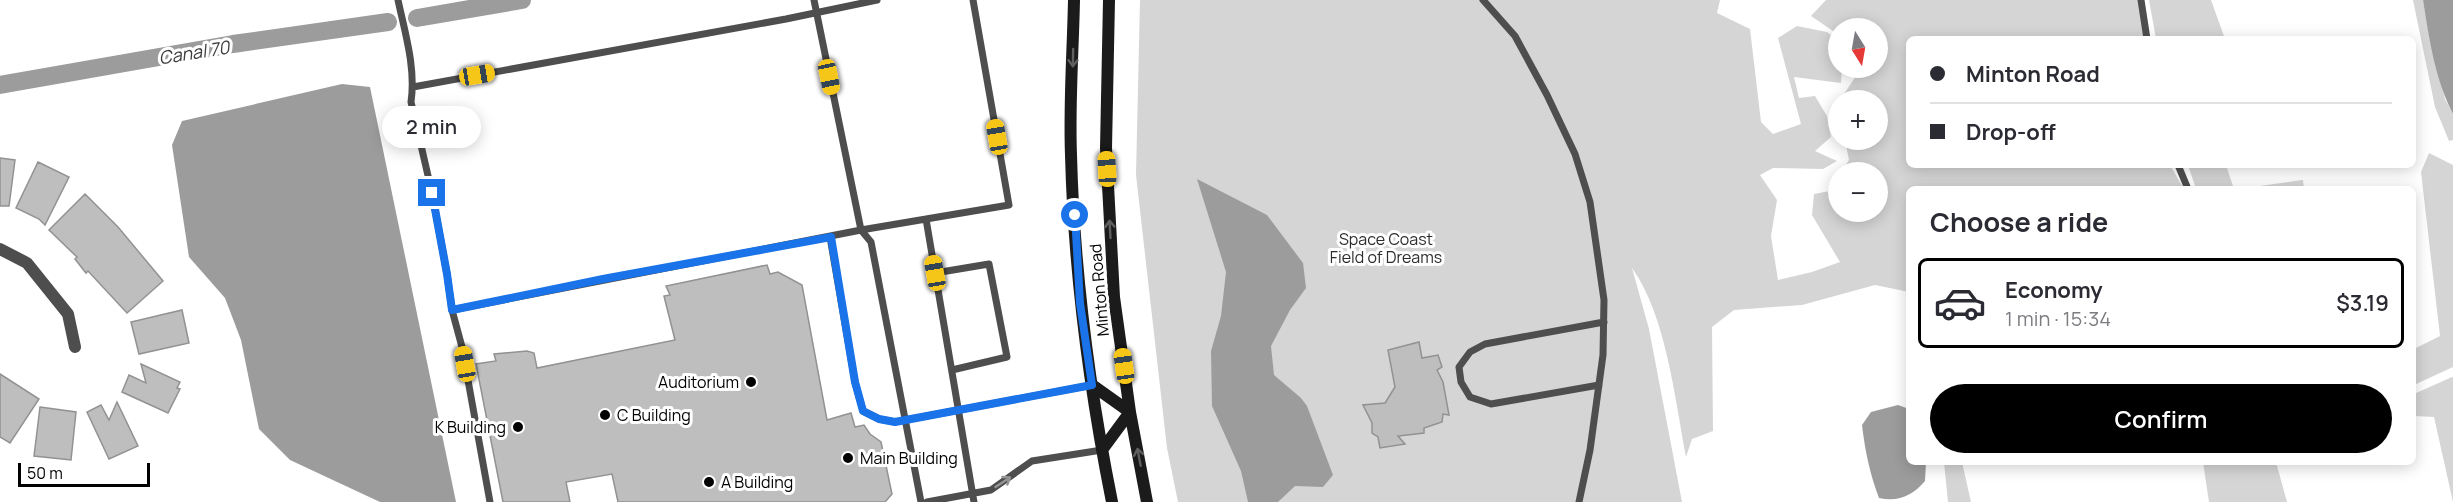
<!DOCTYPE html>
<html lang="en">
<head>
<meta charset="utf-8">
<style>
  :root { --surface:#fff; --page:#f2f2f3; --text:#2b2b33; --muted:#7c7c81; --line:#e1e1e2; --accent:#000 }
  body { margin:0; font-family:Manrope,sans-serif; background:var(--page); color:var(--text); height:100vh; display:flex; flex-direction:column; font-size:22px; white-space:nowrap }
  * { box-sizing:border-box; margin:0 }
  p { font-size:20px; color:var(--muted) }
  .icon { flex:none; width:33px; height:33px; fill:none; stroke:currentColor; stroke-width:2; stroke-linecap:round; stroke-linejoin:round }
  .map { position:relative; flex:1; overflow:hidden }
  .panel { position:absolute; left:1906px; top:186px; width:510px; height:279px; display:flex; flex-direction:column; background:var(--surface); border-radius:9px; box-shadow:0 3px 15px #0003 }
  .panel>* { flex:none }
  .hud { position:absolute; left:1906px; top:36px; width:510px; height:132px; border-radius:9px; box-shadow:0 3px 15px #0003; display:grid; align-content:center; height:132px; padding:0 24px; background:var(--surface) }
  .needle { width:39px; rotate:169deg }
  .controls { position:absolute; left:1828px; top:18px; display:grid; gap:12px }
  .controls a { display:grid; place-items:center; width:60px; height:60px; border-radius:50%; background:var(--surface); box-shadow:0 3px 15px #0003; font-size:30px }
  .scale { position:absolute; left:18px; bottom:15px; width:132px; box-sizing:border-box; padding-left:6px; border:3px solid #000; border-top:0; font-size:16px; line-height:21px; white-space:nowrap; color:#000; -webkit-text-stroke:4px #fff; paint-order:stroke }
  .end { position:absolute; width:27px; height:27px; margin:-14px; border:8px solid #1a73e8; background:#fff; box-shadow:0 0 0 3px #fff }
  .from { border-radius:50% }
  .bubble { position:absolute; height:42px; border-radius:21px; background:var(--surface); box-shadow:0 3px 15px #0003; font-size:20px; font-weight:600; line-height:42px; text-align:center }
  .car { position:absolute; width:18px; height:36px; margin:-18px -9px; border-radius:8px; box-shadow:0 0 4px 2px #0007; background:linear-gradient(#f5c518 24%,#345 0 40%,#f5c518 0 76%,#345 0 86%,#f5c518 0) }
  .hud b { display:flex; align-items:center; gap:21px; height:57px; font-size:22px }
  .hud b+b { border-top:2px solid var(--line) }
  .hud i { width:15px; height:15px; background:var(--text) }
  ul { padding:0; list-style:none }
  li { display:flex; align-items:center; gap:18px; height:90px; margin:0 12px 9px; padding:0 12px; border:3px solid transparent; border-radius:9px }
  li div { flex:1 }
  li b { display:block; font-size:22px }
  li em { font-style:normal; font-weight:600 }
  li.on { border-color:var(--accent) }
  li>.icon { width:54px; height:54px; stroke-width:1.5 }
  h2 { padding:0 24px; font-size:27px; line-height:72px }
  .button { display:flex; gap:12px; margin-top:auto; padding:12px 24px }
  .button a { flex:1; height:69px; border-radius:36px; background:var(--accent); color:#fff; font-size:24px; font-weight:600; line-height:69px; text-align:center }
  .map>svg:first-child { display:block }
</style>
</head>
<body>
<div class="map">
<svg width="2453" height="502" viewBox="0 0 2453 502">
  <rect width="100%" height="100%" fill="#fff"/>
  <path fill="#d5d5d5" d="M1140,0H1720L1717,13L1750,29L1761,122L1773,134L1801,124L1778,38L1797,26L1827,32L1839,41V68H1842L1841,83L1794,77L1799,98L1815,96L1827,116L1831,137L1815,151L1837,161L1823,169L1773,168L1760,175L1777,200L1771,236L1778,280L1812,272L1840,262L1812,215L1814,194L1830,191L1839,176V212H1878V172H1841L1849,160L1845,140H1878V100H1840L1856,76L1855,68H1878V28H1839V35L1811,16L1826,0H2139L2146,39H1910V165H2170L2184,189H1910L1909,292L1875,285L1802,305L1734,310L1712,327L1713,431L1692,439L1686,457C1675,399 1666,315 1632,268L1649,329L1682,502H1178L1167,448L1136,175Z
    M2149,0H2211L2225,39H2156Z
    M2413,0H2423L2430,41L2445,99L2453,114V140L2449,141L2435,107Z
    M2429,153L2453,165V367L2414,385V349L2440,336L2421,172Z
    M2188,165H2226L2234,189H2196Z
    M2303,180L2304,189H2239L2302,180Z
    M2452,377L2453,378V502L2434,417L2414,416V394Z
    M1944,462H1962L1971,502H1948Z
    M2203,462H2276L2287,502H2209Z"/>
  <path fill="#9c9c9c" d="M2423,0H2453V114C2435,79 2429,38 2423,0Z
    M342,84L370,87L456,502H380L290,460L259,429L241,340L225,298L189,257L172,145L182,121Z
    M1197,179L1267,215L1303,263L1306,288L1290,310L1271,346L1274,375L1301,398L1307,406L1333,475L1323,487L1295,486L1278,502H1248L1241,471L1212,406L1211,351L1221,316L1226,272Z
    M1898,405L1909,409L1910,462H1926L1925,481C1912,496 1899,502 1879,498C1870,474 1865,451 1862,425L1871,412Z"/>
  <g fill="none" stroke-linecap="round" stroke-linejoin="round">
    <path stroke="#9c9c9c" stroke-width="18" d="M417,18L522,0
      M0,85L233,44L388,22"/>
  </g>
  <path fill="#bebebe" stroke="#929292" stroke-width="1.5" d="M0,158L15,160L9,206H0Z
    M38,162L69,177L45,225L39,219L16,208Z
    M85,194L118,227L163,281L127,313L88,271L86,273L75,259L77,257L49,230Z
    M767,265L770,274L778,272L802,285L827,420L851,413L855,427L864,425L870,434L881,442L892,494L885,502H618L612,474L566,482L570,502H503L476,364L496,361L494,354L527,351L534,353L537,368L675,340L664,296L670,295L666,286Z
    M182,310L189,343L139,354L131,322Z
    M1419,342L1422,358L1438,355L1442,367L1437,370L1443,382L1449,415L1443,414L1442,422L1424,428V433L1398,436L1405,444L1380,448L1378,437L1372,433V423L1363,405L1385,403L1395,387L1388,350Z
    M141,364L180,382L177,388L180,389L168,413L122,392L129,375L146,383Z
    M0,374L39,399L10,443L0,437Z
    M117,402L138,446L109,459L87,412L101,405L109,420Z
    M40,407L76,412L71,460L34,456Z"/>
  <g fill="none" stroke-linecap="round" stroke-linejoin="round">
    <path stroke="#4e4e4e" stroke-width="7" d="M398,0C405,33 416,68 411,102L432,193L447,274L452,310L462,347L490,502
      M814,0L861,230L871,242L921,502
      M1483,0L1515,36L1547,95L1575,154L1590,202L1604,300L1603,355L1590,450L1579,502
      M2141,0L2147,39
      M413,87L786,19L877,0
      M2178,165L2188,189
      M926,219L974,502
      M830,237L855,382L863,411L879,419L895,422L1092,385
      M935,273L989,264L1007,357L952,370
      M452,310L861,230L1009,205L973,0
      M1599,385L1491,404L1470,397L1461,382L1459,367L1470,352L1485,344L1604,322
      M927,502L991,490L1032,461L1102,450"/>
    <path stroke="#4e4e4e" stroke-width="12" d="M0,249L27,263L68,314L75,347"/>
    <path stroke="#1b1b1b" stroke-width="12" d="M1074,0C1073,51 1069,103 1071,155C1074,271 1089,387 1112,502
      M1109,0L1106,148L1114,297L1130,412L1147,502
      M1092,385L1130,412
      M1102,450L1130,412"/>
  </g>
  <defs><path id="oneway-shaft" d="M-6 0H5M1.5-3L5.5 0L1.5 3" fill="none" stroke-width="1.6" stroke-linecap="round" stroke-linejoin="round" transform="scale(1.5)"/></defs>
  <g stroke="#5f5f5f">
    <use href="#oneway-shaft" transform="translate(1073 58) rotate(91)"/>
    <use href="#oneway-shaft" transform="translate(1110 229) rotate(-93)"/>
    <use href="#oneway-shaft" transform="translate(1139 457) rotate(-101)"/>
  </g>
  <use stroke="#959595" href="#oneway-shaft" transform="translate(1003 482) rotate(-33)"/>
  <g fill="none" stroke-linecap="round" stroke-linejoin="round">
    <path stroke="#1a73e8" stroke-width="8" d="M432,193L447,274L452,310L603,279L831,237L855,382L863,411L879,419L895,422L1092,385L1080,303L1075,215"/>
  </g>
  <g fill="#000" stroke="#fff" stroke-width="2">
    <circle cx="751" cy="382" r="6"/>
    <circle cx="605" cy="415" r="6"/>
    <circle cx="518" cy="427" r="6"/>
    <circle cx="848" cy="458" r="6"/>
    <circle cx="709" cy="482" r="6"/>
  </g>
  <g text-anchor="middle" stroke-width="6" stroke-linejoin="round" paint-order="stroke">
    <g font-size="16" fill="#2c2c2c" stroke="#fff">
      <text x="1386" y="245">Space Coast<tspan x="1386" dy="18">Field of Dreams</tspan></text>
    </g>
    <g font-size="16" fill="#000" stroke="#fff">
      <text transform="translate(1099 290) rotate(-95)" y="6">Minton Road</text>
    </g>
    <g font-size="16" fill="#000" stroke="#fff" text-anchor="start">
      <text x="739" y="388" text-anchor="end">Auditorium</text>
      <text x="617" y="421">C Building</text>
      <text x="506" y="433" text-anchor="end">K Building</text>
      <text x="860" y="464">Main Building</text>
      <text x="721" y="488">A Building</text>
    </g>
    <g font-size="18" font-style="italic" fill="#3d3d3d" stroke="#fff">
      <text transform="translate(194 53) rotate(-9)" y="6">Canal 70</text>
    </g>
  </g>
</svg>
<div class="controls">
<a><svg class="needle" viewBox="-14 -14 28 28"><path d="M0-13l5 13h-10z" fill="#e53935"/><path d="M0 13l5-13h-10z" fill="#7c7c81"/></svg></a>
<a>+</a>
<a>−</a>
</div>
<div class="scale">50 m</div>
<i class="end from" style="left:1075px;top:215px"></i>
<i class="end" style="left:432px;top:193px"></i>
<div class="bubble" style="left:382px;top:106px;width:99px">2 min</div>
<i class="car" style="left:477px;top:75px;rotate:80deg"></i>
<i class="car" style="left:829px;top:77px;rotate:168deg"></i>
<i class="car" style="left:997px;top:137px;rotate:350deg"></i>
<i class="car" style="left:1107px;top:169px;rotate:357deg"></i>
<i class="car" style="left:935px;top:273px;rotate:350deg"></i>
<i class="car" style="left:465px;top:364px;rotate:350deg"></i>
<i class="car" style="left:1124px;top:366px;rotate:352deg"></i>
<div class="hud">
<b><i class="from"></i>Minton Road</b>
<b><i></i>Drop-off</b>
</div>
<section class="panel">
<h2>Choose a ride</h2>
<ul>
<li class="on"><svg class="icon" aria-label="car" viewBox="0 0 24 24"><path d="M5 17H2v-5l4-1 3-4h7l3 4 3 1v5h-3M9 17h6M6 11h13"/><circle cx="7" cy="17" r="2"/><circle cx="17" cy="17" r="2"/></svg><div><b>Economy</b><p>1 min · 15:34</p></div><em>$3.19</em></li>
</ul>
<div class="button"><a>Confirm</a></div>
</section>
</div>
</body>
</html>
